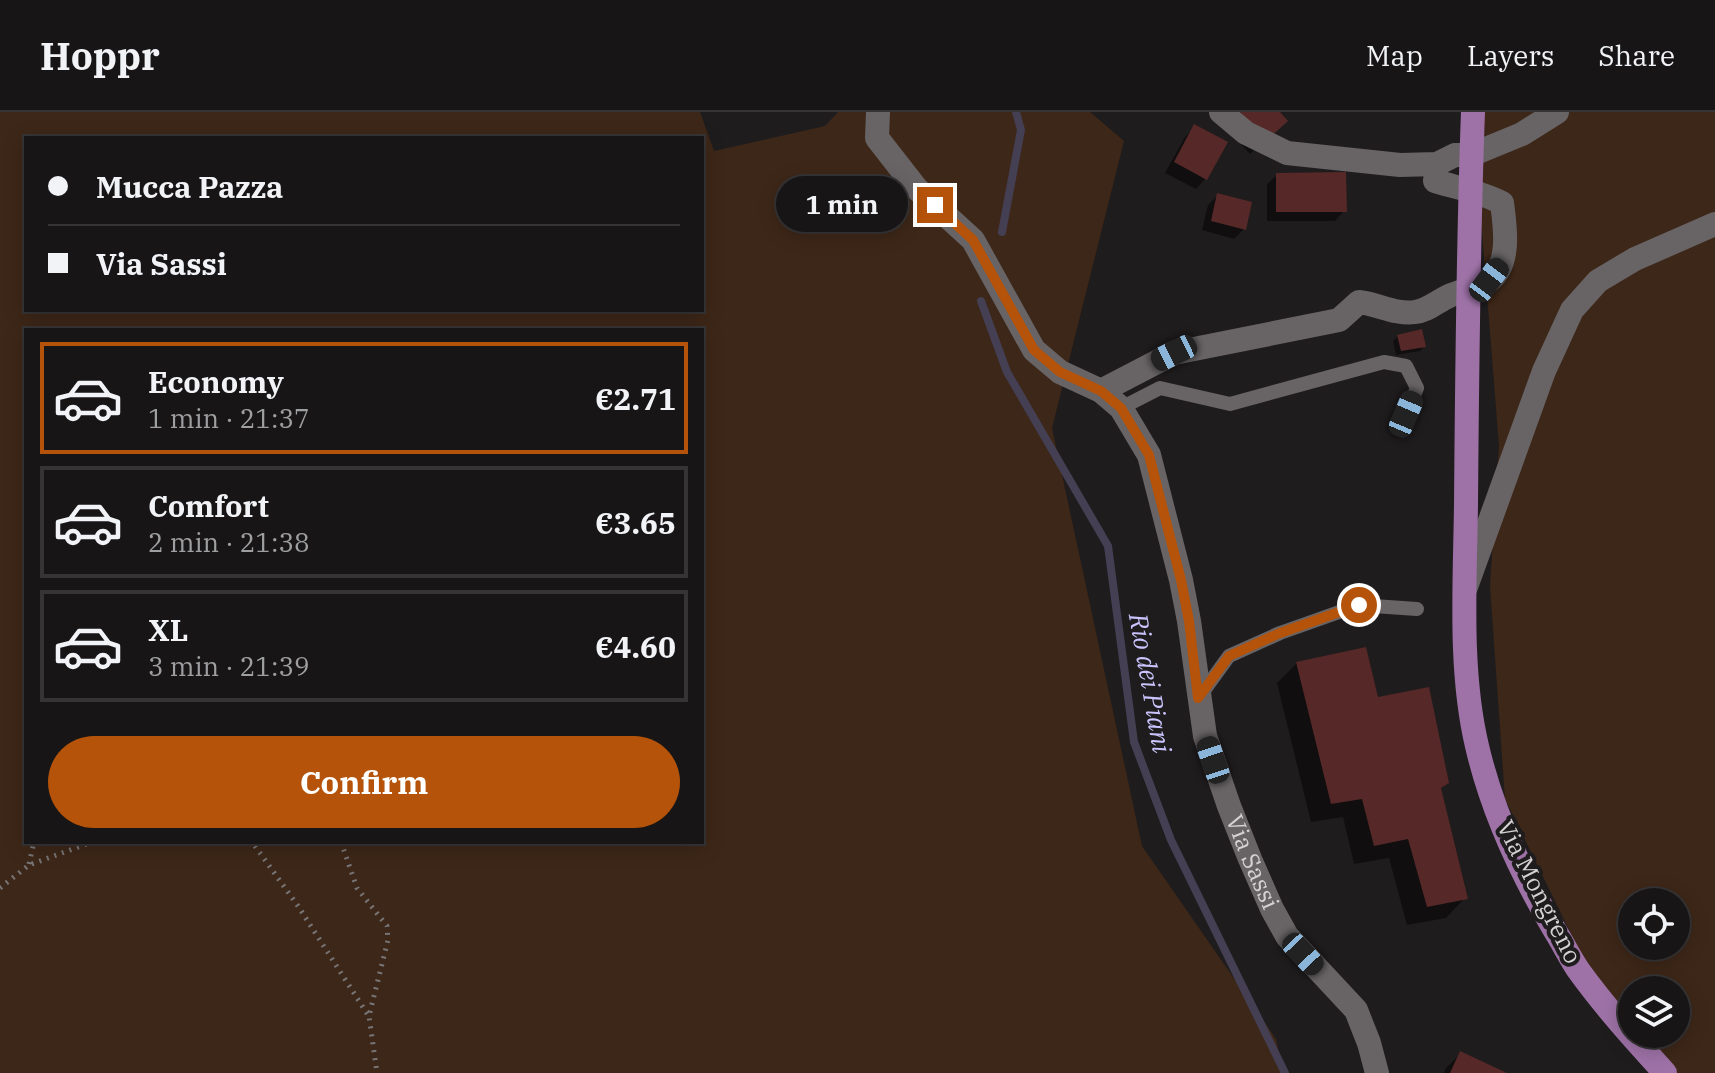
<!DOCTYPE html>
<html lang="en">
<head>
<meta charset="utf-8">
<style>
  :root { --surface:#171516; --page:#201e1f; --text:#f1f3f6; --muted:#9e9fa1; --line:#363435; --accent:#b45309 }
  body { margin:0; font-family:"IBM Plex Serif",serif; background:var(--page); color:var(--text); height:100vh; display:flex; flex-direction:column; font-size:30px; white-space:nowrap }
  * { box-sizing:border-box; margin:0 }
  p { font-size:26px; color:var(--muted) }
  .icon { flex:none; width:44px; height:44px; fill:none; stroke:currentColor; stroke-width:2; stroke-linecap:round; stroke-linejoin:round }
  .map { position:relative; flex:1; overflow:hidden }
  .side { position:absolute; left:24px; top:216px; width:680px; height:516px; display:flex; flex-direction:column; background:var(--surface); border-radius:0px; box-shadow:0 4px 20px #0003,0 0 0 2px var(--line) }
  .side>* { flex:none }
  .top-card { position:absolute; left:24px; top:24px; width:680px; height:176px; border-radius:0px; box-shadow:0 4px 20px #0003,0 0 0 2px var(--line); display:grid; align-content:center; height:176px; padding:0 24px; background:var(--surface) }
  .controls { position:absolute; left:1618px; top:776px; display:grid; gap:16px }
  .controls a { display:grid; place-items:center; width:72px; height:72px; border-radius:50%; background:var(--surface); box-shadow:0 4px 20px #0003,0 0 0 2px var(--line); font-size:40px }
  .end { position:absolute; width:36px; height:36px; margin:-18px; border:10px solid #b45309; background:#fff; box-shadow:0 0 0 4px #fff }
  .from { border-radius:50% }
  .bubble { position:absolute; height:56px; border-radius:28px; background:var(--surface); box-shadow:0 4px 20px #0003,0 0 0 2px var(--line); font-size:26px; font-weight:800; line-height:56px; text-align:center }
  .car { position:absolute; width:24px; height:48px; margin:-24px -12px; border-radius:10px; box-shadow:0 0 6px 2px #0007; background:linear-gradient(#222 24%,#8ab4d8 0 40%,#222 0 76%,#8ab4d8 0 86%,#222 0) }
  .top-card b { display:flex; align-items:center; gap:28px; height:76px; font-size:30px }
  .top-card b+b { border-top:2px solid var(--line) }
  .top-card i { width:20px; height:20px; background:var(--text) }
  ul { padding:14px 0 0; list-style:none }
  li { display:flex; align-items:center; gap:24px; height:112px; margin:0 16px 12px; padding:0 8px; border:4px solid var(--line); border-radius:0px }
  li div { flex:1 }
  li b { display:block; font-size:30px }
  li em { font-style:normal; font-weight:800 }
  li.active { border-color:var(--accent) }
  li>.icon { width:72px; height:72px; stroke-width:1.5 }
  .button { display:flex; gap:16px; margin-top:auto; padding:16px 24px }
  .button a { flex:1; height:92px; border-radius:48px; background:var(--accent); color:#fff; font-size:32px; font-weight:800; line-height:92px; text-align:center }
  header { display:flex; align-items:center; gap:48px; box-sizing:border-box; height:112px; padding:0 40px; background:var(--surface); border-bottom:2px solid var(--line) }
  header strong { font-size:38px }
  nav { display:flex; gap:44px; margin-inline-start:auto; font-size:28px }
  .map>svg:first-child { display:block }
</style>
</head>
<body>
<header>
<strong>Hoppr</strong>
<nav><a>Map</a><a>Layers</a><a>Share</a></nav>
</header>
<div class="map">
<svg width="1715" height="961" viewBox="0 0 1715 961">
  <rect width="100%" height="100%" fill="#1f1c1d"/>
  <path fill="#3d2718" fill-rule="evenodd" d="M0,0H700L714,39L825,14L838,0H1090L1124,29L1052,316L1142,734L1276,927L1283,961H0ZM26,26H702V198H26ZM26,218H702V730H26Z
    M1470,0H1715V961H1652L1614,910L1505,687L1490,474L1499,334L1482,119ZM1632,790H1676V834H1632ZM1632,878H1676V922H1632Z"/>
  <path fill="#0007" d="M1239,0H1277L1270,23L1250,42L1224,14Z
    M1195,15L1205,67L1196,77L1165,61L1185,25Z
    M1277,63L1344,99L1335,109H1267V72Z
    M1218,83L1244,117L1234,127L1202,118L1208,93Z
    M1398,224L1424,234L1420,239L1396,243L1393,229Z
    M1297,551L1377,587L1447,670L1439,678L1465,786L1446,806L1407,813L1389,746L1354,752L1343,705L1311,710L1277,571Z
    M1461,941L1503,961H1444L1446,956Z"/>
  <g fill="none" stroke-linecap="round" stroke-linejoin="round">
    <path stroke="#443f53" stroke-width="8" d="M1002,120L1021,18L1016,0
      M981,189L1007,260L1108,434L1134,630L1171,728L1285,961"/>
  </g>
  <path fill="#562827" d="M1240,0H1280L1288,9L1266,29Z
    M1194,12L1228,30L1207,68L1174,50Z
    M1346,60L1347,100H1276V61Z
    M1217,81L1252,90L1246,118L1211,109Z
    M1422,217L1426,235L1401,239L1397,223Z
    M1366,535L1378,585L1429,575L1449,671L1441,676L1468,787L1427,795L1408,727L1374,734L1362,687L1331,692L1296,550Z
    M1460,939L1507,961H1450Z"/>
  <g fill="none" stroke-linecap="round" stroke-linejoin="round">
    <path stroke="#777475" stroke-width="5" stroke-dasharray="2 6" stroke-linecap="butt" d="M248,730L255,734L298,794L368,903
      M341,730L357,776L387,814L388,828L369,904L377,961
      M29,752L34,730
      M0,776L29,753L92,730"/>
    <path stroke="#686466" stroke-width="14" d="M1121,296L1160,276L1230,292L1384,250L1406,254L1417,276L1406,302
      M1200,584L1229,544L1280,521L1359,493L1417,497"/>
    <g stroke="#686466" stroke-width="24">
      <path id="s1" d="M878,0L877,26L916,76L973,128L1034,238L1060,260L1101,279L1121,296L1149,343L1181,468L1189,509L1205,624L1229,694L1250,747L1272,797L1287,824L1356,898L1369,931L1377,961"/>
      <path d="M1221,0L1246,21L1287,41L1400,53L1437,52L1455,43H1471L1522,22L1557,0"/>
      <path d="M1101,279L1174,241L1339,208L1359,190C1378,192 1396,203 1415,200C1427,199 1438,189 1449,184C1460,179 1481,175 1490,168C1511,151 1505,114 1502,91C1482,80 1457,76 1435,69L1437,52"/>
      <path d="M1466,475L1544,259L1572,198L1598,169L1635,147L1715,112"/>
    </g>
    <path stroke="#9e72a7" stroke-width="24" d="M1473,0C1468,131 1467,262 1466,393C1465,471 1459,558 1477,634C1492,699 1521,761 1554,817C1563,831 1570,846 1579,859C1605,895 1635,928 1665,961"/>
  </g>
  <g fill="none" stroke-linecap="round" stroke-linejoin="round">
    <path stroke="#b45309" stroke-width="10" d="M935,93L973,128L1034,238L1060,260L1101,279L1121,296L1149,343L1181,468L1189,509L1198,586L1229,544L1280,521L1359,493"/>
  </g>
  <g text-anchor="middle" stroke-width="8" stroke-linejoin="round" paint-order="stroke">
    <g font-size="24" fill="#d4d2d3" stroke="#1f1c1d">
      <text dy="8" stroke="none"><textPath href="#s1" startOffset="874">Via Sassi</textPath></text>
      <text transform="translate(1539 780) rotate(63)" y="8">Via Mongreno</text>
    </g>
    <g font-size="26" font-style="italic" fill="#c9c4fd" stroke="#1f1c1d">
      <text transform="translate(1150 571) rotate(80)" y="9">Rio dei Piani</text>
    </g>
  </g>
</svg>
<div class="controls">
<a><svg class="icon" aria-label="locate" viewBox="0 0 24 24"><circle cx="12" cy="12" r="6"/><path d="M12 2v4M12 18v4M2 12h4M18 12h4"/></svg></a>
<a><svg class="icon" aria-label="layers" viewBox="0 0 24 24"><path d="M12 4l9 5-9 5-9-5zM3 14l9 5 9-5"/></svg></a>
</div>
<i class="end from" style="left:1359px;top:493px"></i>
<i class="end" style="left:935px;top:93px"></i>
<div class="bubble" style="left:776px;top:64px;width:132px">1 min</div>
<i class="car" style="left:1489px;top:168px;rotate:37deg"></i>
<i class="car" style="left:1174px;top:241px;rotate:244deg"></i>
<i class="car" style="left:1406px;top:302px;rotate:23deg"></i>
<i class="car" style="left:1213px;top:648px;rotate:341deg"></i>
<i class="car" style="left:1303px;top:842px;rotate:137deg"></i>
<div class="top-card">
<b><i class="from"></i>Mucca Pazza</b>
<b><i></i>Via Sassi</b>
</div>
<section class="side">
<ul>
<li class="active"><svg class="icon" aria-label="car" viewBox="0 0 24 24"><path d="M5 17H2v-5l4-1 3-4h7l3 4 3 1v5h-3M9 17h6M6 11h13"/><circle cx="7" cy="17" r="2"/><circle cx="17" cy="17" r="2"/></svg><div><b>Economy</b><p>1 min · 21:37</p></div><em>€2.71</em></li>
<li><svg class="icon" aria-label="car" viewBox="0 0 24 24"><path d="M5 17H2v-5l4-1 3-4h7l3 4 3 1v5h-3M9 17h6M6 11h13"/><circle cx="7" cy="17" r="2"/><circle cx="17" cy="17" r="2"/></svg><div><b>Comfort</b><p>2 min · 21:38</p></div><em>€3.65</em></li>
<li><svg class="icon" aria-label="car" viewBox="0 0 24 24"><path d="M5 17H2v-5l4-1 3-4h7l3 4 3 1v5h-3M9 17h6M6 11h13"/><circle cx="7" cy="17" r="2"/><circle cx="17" cy="17" r="2"/></svg><div><b>XL</b><p>3 min · 21:39</p></div><em>€4.60</em></li>
</ul>
<div class="button"><a>Confirm</a></div>
</section>
</div>
</body>
</html>
